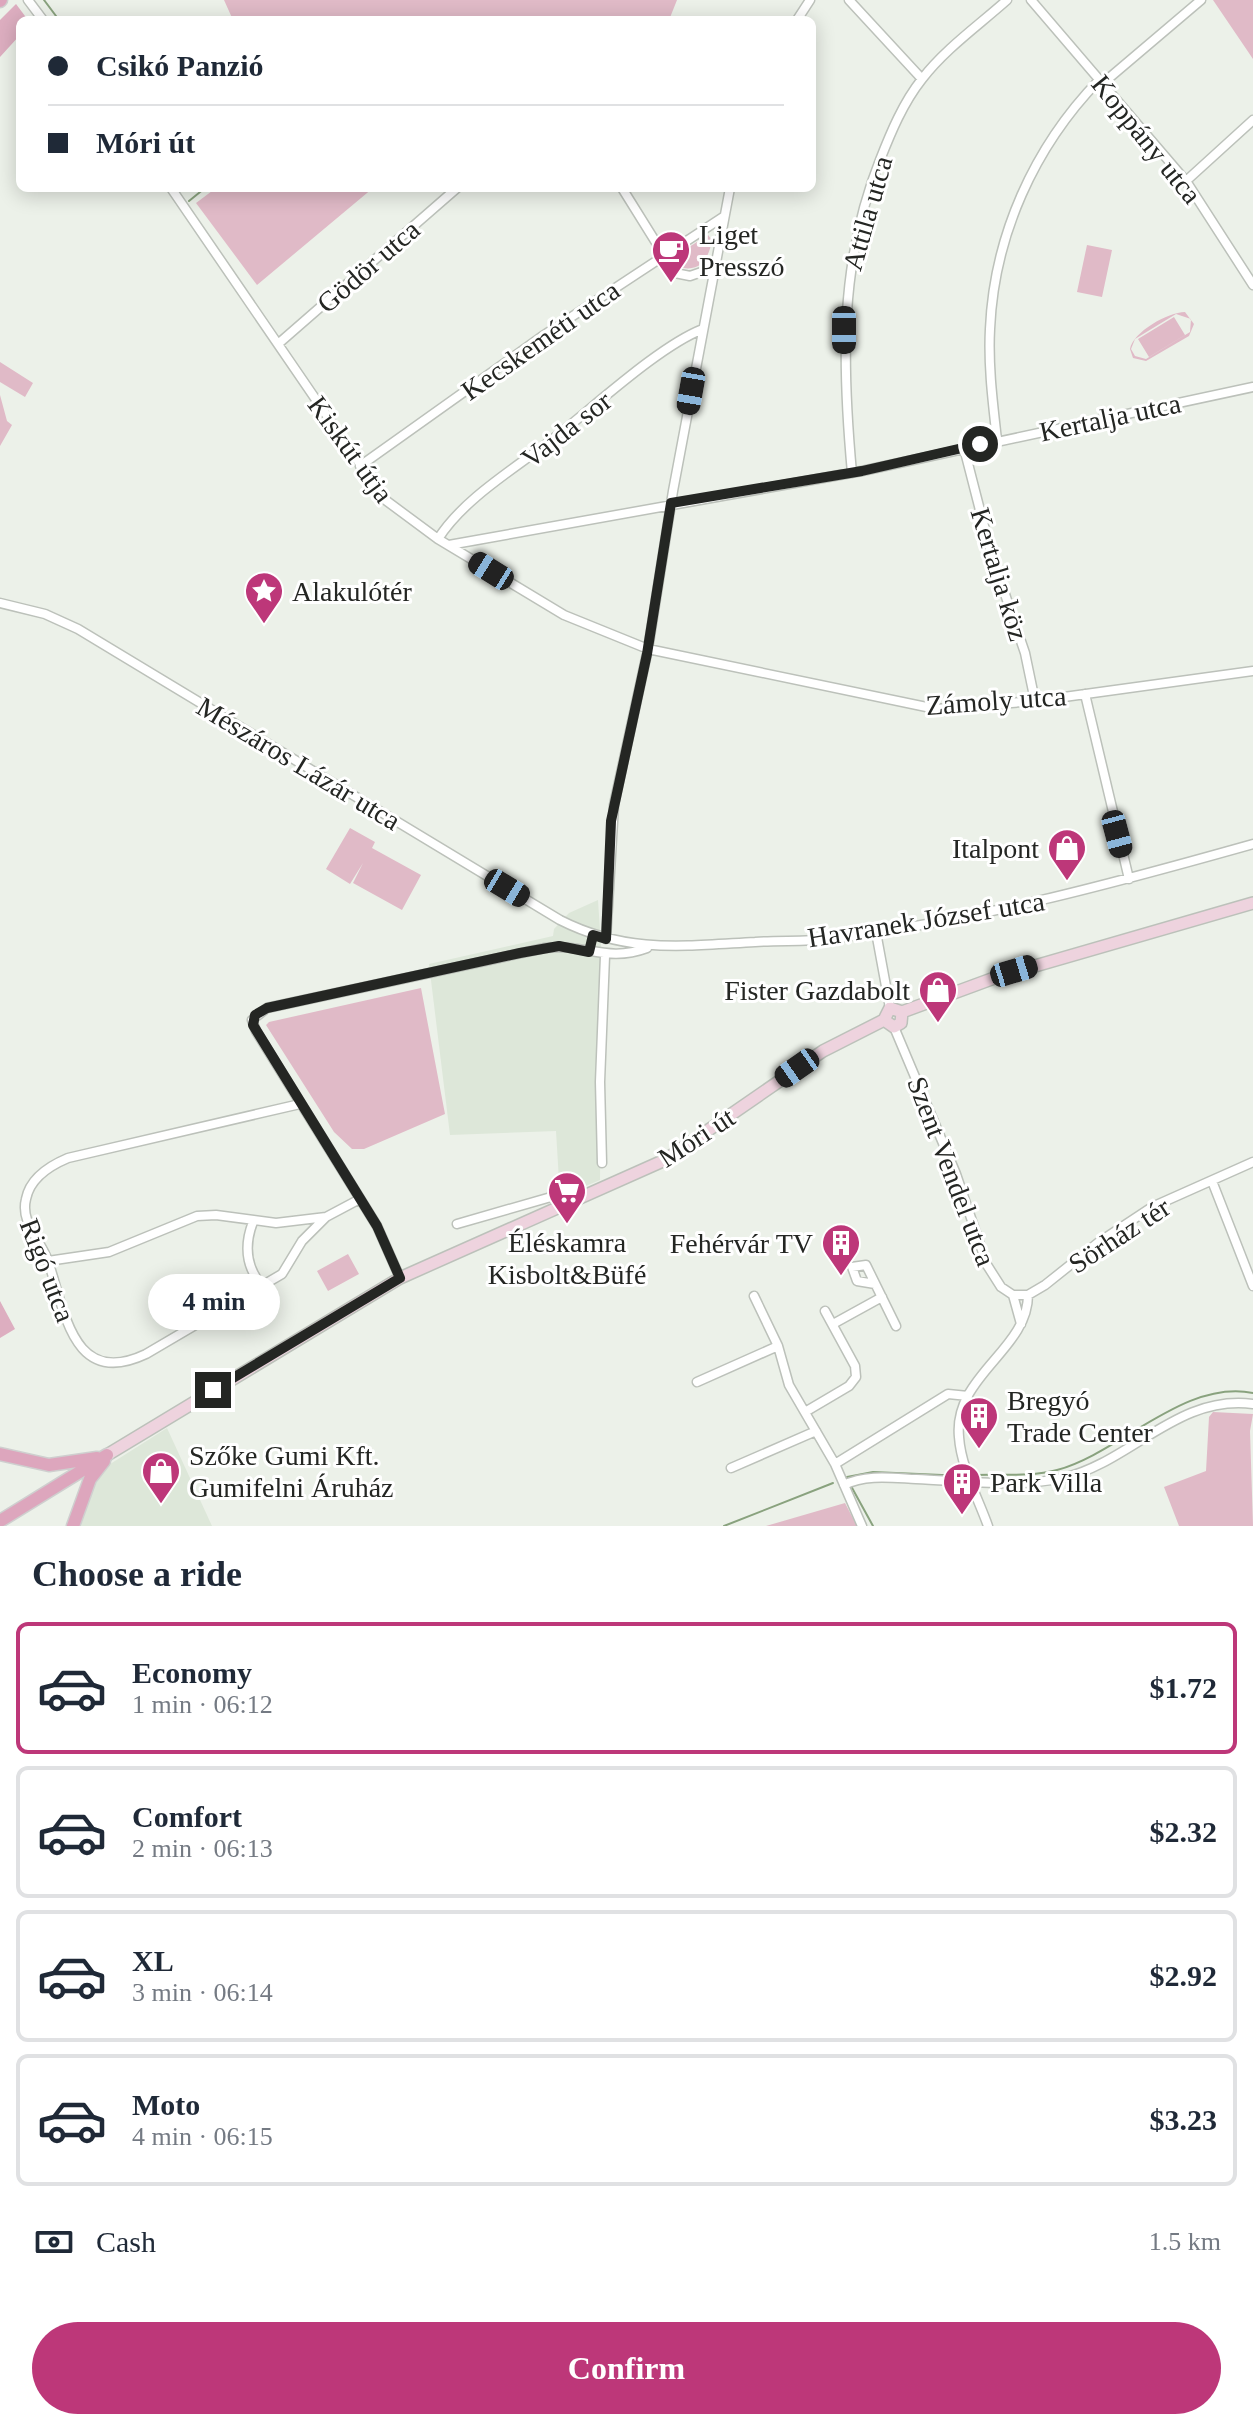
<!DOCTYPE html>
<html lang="en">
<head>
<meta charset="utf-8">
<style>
  :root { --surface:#fff; --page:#f2f2f3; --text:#1f2937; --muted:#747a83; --line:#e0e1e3; --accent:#bd3779 }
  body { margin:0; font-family:Georgia,serif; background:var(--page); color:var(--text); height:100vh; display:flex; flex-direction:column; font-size:30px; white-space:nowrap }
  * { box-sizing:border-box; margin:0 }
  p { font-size:26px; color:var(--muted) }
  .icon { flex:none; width:44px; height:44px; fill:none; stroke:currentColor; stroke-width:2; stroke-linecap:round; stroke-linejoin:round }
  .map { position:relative; height:1526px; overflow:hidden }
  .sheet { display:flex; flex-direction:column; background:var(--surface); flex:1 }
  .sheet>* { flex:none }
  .hud { position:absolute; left:16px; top:16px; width:800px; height:176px; border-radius:12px; box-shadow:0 4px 20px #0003; display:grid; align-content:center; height:176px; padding:0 32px; background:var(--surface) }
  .end { position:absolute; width:36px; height:36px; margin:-18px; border:10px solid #242623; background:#fff; box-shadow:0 0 0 4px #fff }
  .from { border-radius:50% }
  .bubble { position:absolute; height:56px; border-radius:28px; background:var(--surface); box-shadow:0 4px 20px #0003; font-size:26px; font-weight:700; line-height:56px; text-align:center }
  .car { position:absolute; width:24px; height:48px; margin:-24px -12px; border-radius:10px; box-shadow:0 0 6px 2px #0007; background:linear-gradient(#222 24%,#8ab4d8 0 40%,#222 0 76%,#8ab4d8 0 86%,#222 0) }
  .hud b { display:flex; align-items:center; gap:28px; height:76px; font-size:30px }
  .hud b+b { border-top:2px solid var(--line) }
  .hud i { width:20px; height:20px; background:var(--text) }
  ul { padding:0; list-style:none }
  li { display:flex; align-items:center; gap:24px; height:132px; margin:0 16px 12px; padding:0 16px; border:4px solid var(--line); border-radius:12px }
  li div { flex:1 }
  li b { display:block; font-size:30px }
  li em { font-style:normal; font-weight:700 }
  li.on { border-color:var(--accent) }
  li>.icon { width:72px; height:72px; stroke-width:1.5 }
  h2 { padding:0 32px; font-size:36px; line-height:96px }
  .pay { display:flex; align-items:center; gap:20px; height:88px; padding:0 32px; font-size:30px }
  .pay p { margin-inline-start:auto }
  .primary-button { display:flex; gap:16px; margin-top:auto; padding:16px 32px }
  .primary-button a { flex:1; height:92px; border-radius:48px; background:var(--accent); color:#fff; font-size:32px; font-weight:700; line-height:92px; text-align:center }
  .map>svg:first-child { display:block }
</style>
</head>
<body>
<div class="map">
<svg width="1253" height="1526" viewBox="0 0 1253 1526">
  <rect width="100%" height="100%" fill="#ecf1e9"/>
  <path fill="#dde7d9" d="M598,900L602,961L600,1180L560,1197L556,1131L450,1135L429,964L553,936L554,929L569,913Z
    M167,1428L212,1526H81L89,1498L85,1480Z"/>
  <path fill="#e0bac7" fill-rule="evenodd" d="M224,0H677L669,20H233Z
    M1213,0H1253V59Z
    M216,188H373L257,285L196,203Z
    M708,235L712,240C709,256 703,271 683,268L676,258L678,254Z
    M1087,245L1112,250L1102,297L1077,292Z
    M1185,312L1194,324L1189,336L1146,361L1133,358L1130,349C1133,332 1168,312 1185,312ZM1176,314L1191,319L1190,332L1146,359L1135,356L1131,349L1135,339Z
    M1174,317L1185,335L1149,357L1138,339Z
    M0,362L33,383L25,397L0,382Z
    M0,395L7,421L12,425L0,446Z
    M350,828L375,842L372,848L421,875L402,910L353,883L363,863L350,884L326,869Z
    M421,988L445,1114L364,1149H352L334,1132L266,1025L269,1022Z
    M348,1254L359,1274L328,1291L317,1271Z
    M1213,1412L1253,1414L1250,1431L1253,1526H1179L1164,1487L1206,1471L1209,1417Z
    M845,1503L857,1526H766Z"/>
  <path fill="#ddaec0" d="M16,4L28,20H20V35L0,57V20Z
    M0,1301L15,1329L0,1338Z"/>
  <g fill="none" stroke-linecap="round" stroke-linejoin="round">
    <path stroke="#89a27e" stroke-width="2" d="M44,0L59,20
      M189,201L205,188
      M972,1475C999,1474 1031,1477 1057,1470C1120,1453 1184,1379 1253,1393
      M847,1477L873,1472L965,1476
      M851,1486L873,1526
      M724,1526L833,1483"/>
    <defs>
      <path id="minor" d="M28,0L43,20
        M849,0L922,79
        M1031,0L1186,181L1253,285
        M797,20L810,0
        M1102,84L1201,0
        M1186,181L1253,120
        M171,188L384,499L438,539L564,615L648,649L936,709L1035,701L1253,671
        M622,188L675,273L690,276L713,268
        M278,344L457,188
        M997,440C993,404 988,366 990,329C994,236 1034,147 1099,80
        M964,448L991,553L1025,653L1035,701
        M360,466L544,335L723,217
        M852,473C842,364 839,263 880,160C891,132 903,103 922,79C945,49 979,25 1007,0
        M438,539C464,498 516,468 554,438C593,408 659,346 703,329
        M449,545L862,471L1253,387
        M0,603L45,614L78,629L560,920C627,954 683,946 755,942C779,940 804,942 828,939C975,921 1111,884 1253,844
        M1085,694L1129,879
        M876,932L890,1008
        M606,939L614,805L648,649L673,491L730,188
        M894,1027L956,1174L987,1265L1001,1287L1013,1295H1028L1045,1285L1099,1242L1152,1207L1253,1162
        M300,1104L68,1158C49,1166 30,1178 26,1199C20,1223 41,1240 48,1261C65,1310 72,1389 146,1354L282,1274L302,1241L326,1217L358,1200
        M602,1163L600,1082L605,956
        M1212,1181L1253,1286
        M253,1222C244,1245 246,1267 262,1286
        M457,1224L551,1197
        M48,1261L109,1252L197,1216L216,1215L276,1223L326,1217
        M400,1278L377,1226L256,1031L252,1020L267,1008L545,948C584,943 607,963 647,948
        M875,1284L857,1281L852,1267L866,1265C876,1285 886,1306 896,1326
        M1013,1295L1021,1324
        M754,1296L778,1346L789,1385L835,1464L862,1526
        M833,1324L882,1297
        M697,1382L778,1346
        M805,1412L849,1386L856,1377L855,1366L825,1311
        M835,1464L948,1394L968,1396
        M731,1468L816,1431
        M844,1485C866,1474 893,1478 916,1479C964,1481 1017,1488 1063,1478C1131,1462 1178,1394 1253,1404
        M988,1526C978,1498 961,1467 959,1437C953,1376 1028,1350 1028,1295"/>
      <path id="secondary" d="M902,1012L997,977L1253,903
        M884,1020L894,1027L901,1023L902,1012
        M884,1020L890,1008L902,1012
        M107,1455L400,1278L665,1160L823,1051L884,1020"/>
      <path id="primary" d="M0,1L1,0
        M0,1454L49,1465L97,1458
        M0,1521L107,1455
        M73,1526L90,1479L104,1461"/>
    </defs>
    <use href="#minor" stroke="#bcc1ba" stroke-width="11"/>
    <use href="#secondary" stroke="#bcc1ba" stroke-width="14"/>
    <use href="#primary" stroke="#cfcfcf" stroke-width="15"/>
    <use href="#minor" stroke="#fff" stroke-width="8"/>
    <use href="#secondary" stroke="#eed3de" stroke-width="11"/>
    <use href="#primary" stroke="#dda6bd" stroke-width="12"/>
  </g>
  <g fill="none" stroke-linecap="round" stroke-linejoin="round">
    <path stroke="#242623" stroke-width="10" d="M213,1390L400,1278L377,1226L253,1025L255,1015L267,1008L520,953L559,946L589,952L593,935L606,939L611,821L647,654L671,503L862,471L980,444"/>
  </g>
  <defs>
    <symbol id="cafe-pin" viewBox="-11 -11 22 30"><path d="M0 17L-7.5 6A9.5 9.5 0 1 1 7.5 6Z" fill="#bd3779" stroke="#fff"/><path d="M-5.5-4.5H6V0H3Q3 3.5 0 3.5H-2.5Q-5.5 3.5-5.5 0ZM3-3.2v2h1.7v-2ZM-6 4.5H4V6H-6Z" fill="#fff"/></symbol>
    <symbol id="sight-pin" viewBox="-11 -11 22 30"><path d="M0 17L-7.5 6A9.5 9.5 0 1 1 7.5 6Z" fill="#bd3779" stroke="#fff"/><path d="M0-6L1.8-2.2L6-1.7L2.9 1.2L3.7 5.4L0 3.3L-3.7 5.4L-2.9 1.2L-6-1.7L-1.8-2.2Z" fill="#fff"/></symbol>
    <symbol id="shop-pin" viewBox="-11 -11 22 30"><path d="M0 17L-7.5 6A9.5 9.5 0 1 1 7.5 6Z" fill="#bd3779" stroke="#fff"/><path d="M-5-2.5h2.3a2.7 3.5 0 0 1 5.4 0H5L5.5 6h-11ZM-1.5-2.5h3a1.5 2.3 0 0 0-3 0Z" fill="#fff"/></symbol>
    <symbol id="supermarket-pin" viewBox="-11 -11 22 30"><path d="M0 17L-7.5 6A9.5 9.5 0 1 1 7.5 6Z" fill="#bd3779" stroke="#fff"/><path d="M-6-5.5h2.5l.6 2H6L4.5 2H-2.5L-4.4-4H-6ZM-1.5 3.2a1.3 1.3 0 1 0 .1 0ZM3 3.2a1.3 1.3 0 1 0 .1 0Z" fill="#fff"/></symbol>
    <symbol id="building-pin" viewBox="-11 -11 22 30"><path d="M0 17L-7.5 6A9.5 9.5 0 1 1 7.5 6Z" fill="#bd3779" stroke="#fff"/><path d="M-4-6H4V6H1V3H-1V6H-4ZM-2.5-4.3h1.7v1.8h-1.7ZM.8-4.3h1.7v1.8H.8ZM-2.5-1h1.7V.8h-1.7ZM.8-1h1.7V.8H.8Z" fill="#fff"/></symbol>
  </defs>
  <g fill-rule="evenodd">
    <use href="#cafe-pin" x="649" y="228" width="44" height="60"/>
    <use href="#sight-pin" x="242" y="569" width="44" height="60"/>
    <use href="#shop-pin" x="1045" y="826" width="44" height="60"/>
    <use href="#shop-pin" x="916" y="968" width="44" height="60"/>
    <use href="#supermarket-pin" x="545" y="1169" width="44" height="60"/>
    <use href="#building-pin" x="819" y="1221" width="44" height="60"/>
    <use href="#building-pin" x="957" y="1394" width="44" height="60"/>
    <use href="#shop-pin" x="139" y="1449" width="44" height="60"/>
    <use href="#building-pin" x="940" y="1460" width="44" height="60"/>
  </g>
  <g text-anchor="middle" stroke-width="6" stroke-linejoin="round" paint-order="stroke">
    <g font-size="28" fill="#242623" stroke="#fff">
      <text transform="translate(1147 139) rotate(51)" y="10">Koppány utca</text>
      <text transform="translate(867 213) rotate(-74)" y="10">Attila utca</text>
      <text transform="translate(368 266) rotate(-41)" y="10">Gödör utca</text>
      <text transform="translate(540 340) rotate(-35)" y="10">Kecskeméti utca</text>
      <text transform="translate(1110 417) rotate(-12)" y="10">Kertalja utca</text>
      <text transform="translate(566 429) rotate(-38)" y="10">Vajda sor</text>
      <text transform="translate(351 449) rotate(54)" y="10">Kiskút útja</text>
      <text transform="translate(1000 574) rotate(73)" y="10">Kertalja köz</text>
      <text transform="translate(996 700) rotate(-4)" y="10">Zámoly utca</text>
      <text transform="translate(299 763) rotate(31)" y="10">Mészáros Lázár utca</text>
      <text transform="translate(926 919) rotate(-9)" y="10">Havranek József utca</text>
      <text transform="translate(696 1137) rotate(-33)" y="10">Móri út</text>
      <text transform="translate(952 1171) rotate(69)" y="10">Szent Vendel utca</text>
      <text transform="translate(1119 1235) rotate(-33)" y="10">Sörház tér</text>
      <text transform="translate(48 1270) rotate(69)" y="10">Rigó utca</text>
    </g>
    <g font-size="28" fill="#242623" stroke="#fff" text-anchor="start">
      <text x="699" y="244">Liget<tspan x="699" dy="32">Presszó</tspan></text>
      <text x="292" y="601">Alakulótér</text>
      <text x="1039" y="858" text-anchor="end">Italpont</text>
      <text x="910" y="1000" text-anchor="end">Fister Gazdabolt</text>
      <text x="567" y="1252" text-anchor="middle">Éléskamra<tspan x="567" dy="32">Kisbolt&amp;Büfé</tspan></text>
      <text x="813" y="1253" text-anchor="end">Fehérvár TV</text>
      <text x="1007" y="1410">Bregyó<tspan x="1007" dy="32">Trade Center</tspan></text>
      <text x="189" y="1465">Szőke Gumi Kft.<tspan x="189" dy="32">Gumifelni Áruház</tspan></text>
      <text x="990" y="1492">Park Villa</text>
    </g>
  </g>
</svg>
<i class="end from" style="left:980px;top:444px"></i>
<i class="end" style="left:213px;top:1390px"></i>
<div class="bubble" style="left:148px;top:1274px;width:132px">4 min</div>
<i class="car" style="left:844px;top:330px;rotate:180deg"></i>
<i class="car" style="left:691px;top:391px;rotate:190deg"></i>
<i class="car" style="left:491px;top:571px;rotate:302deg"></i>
<i class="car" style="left:1117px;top:834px;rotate:165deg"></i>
<i class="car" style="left:507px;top:888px;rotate:121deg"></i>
<i class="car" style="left:1014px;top:971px;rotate:73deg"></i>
<i class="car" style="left:797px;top:1068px;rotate:235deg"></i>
<div class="hud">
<b><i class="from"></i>Csikó Panzió</b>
<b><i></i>Móri út</b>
</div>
</div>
<section class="sheet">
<h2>Choose a ride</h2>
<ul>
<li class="on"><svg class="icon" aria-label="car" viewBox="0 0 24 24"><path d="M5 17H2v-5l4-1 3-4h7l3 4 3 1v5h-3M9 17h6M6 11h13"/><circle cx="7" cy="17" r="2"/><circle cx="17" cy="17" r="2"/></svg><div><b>Economy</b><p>1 min · 06:12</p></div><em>$1.72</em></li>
<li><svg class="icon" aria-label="car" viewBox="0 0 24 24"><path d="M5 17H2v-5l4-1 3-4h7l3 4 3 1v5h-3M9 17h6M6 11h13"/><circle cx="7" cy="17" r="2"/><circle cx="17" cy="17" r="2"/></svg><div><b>Comfort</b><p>2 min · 06:13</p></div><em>$2.32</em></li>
<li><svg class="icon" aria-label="car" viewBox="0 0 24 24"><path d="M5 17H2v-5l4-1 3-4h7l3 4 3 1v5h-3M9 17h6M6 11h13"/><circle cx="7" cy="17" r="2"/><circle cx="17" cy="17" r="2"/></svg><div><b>XL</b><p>3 min · 06:14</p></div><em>$2.92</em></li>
<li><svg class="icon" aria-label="car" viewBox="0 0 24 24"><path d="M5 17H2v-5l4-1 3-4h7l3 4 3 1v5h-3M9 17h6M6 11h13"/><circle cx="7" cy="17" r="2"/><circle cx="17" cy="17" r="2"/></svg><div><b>Moto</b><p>4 min · 06:15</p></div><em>$3.23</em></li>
</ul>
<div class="pay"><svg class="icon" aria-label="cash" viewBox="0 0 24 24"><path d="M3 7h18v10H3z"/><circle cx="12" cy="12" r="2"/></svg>Cash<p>1.5 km</p></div>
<div class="primary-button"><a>Confirm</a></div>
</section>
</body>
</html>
